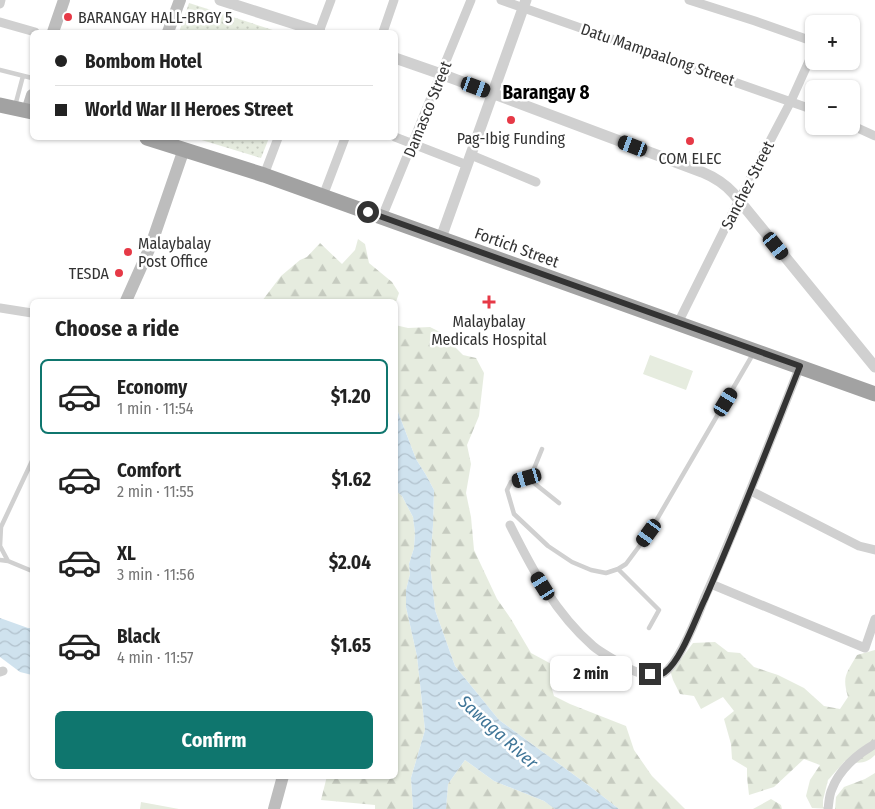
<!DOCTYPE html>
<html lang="en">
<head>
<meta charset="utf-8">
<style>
  :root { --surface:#fff; --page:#f2f2f2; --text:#222; --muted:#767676; --line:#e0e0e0; --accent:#0f766e }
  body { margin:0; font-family:"Fira Sans Condensed",sans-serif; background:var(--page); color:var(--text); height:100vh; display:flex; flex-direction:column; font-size:19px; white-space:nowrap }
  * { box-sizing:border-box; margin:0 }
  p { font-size:16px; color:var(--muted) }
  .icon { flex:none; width:28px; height:28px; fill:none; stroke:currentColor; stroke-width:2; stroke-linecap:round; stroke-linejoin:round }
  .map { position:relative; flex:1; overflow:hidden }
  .side { position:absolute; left:30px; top:299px; width:368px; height:480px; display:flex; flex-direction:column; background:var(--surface); border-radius:8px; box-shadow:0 1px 4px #0004 }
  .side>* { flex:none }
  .hud { position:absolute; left:30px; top:30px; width:368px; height:110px; border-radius:8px; box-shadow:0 1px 4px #0004; display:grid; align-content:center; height:110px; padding:0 25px; background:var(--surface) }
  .tools { position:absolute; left:805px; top:15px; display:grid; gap:10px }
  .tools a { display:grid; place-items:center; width:55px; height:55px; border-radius:8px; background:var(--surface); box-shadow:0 1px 4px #0004; font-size:25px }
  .end { position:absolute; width:22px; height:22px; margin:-11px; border:6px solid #333; background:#fff; box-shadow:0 0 0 2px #fff }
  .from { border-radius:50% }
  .bubble { position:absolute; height:35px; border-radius:8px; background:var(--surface); box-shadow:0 1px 4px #0004; font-size:16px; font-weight:700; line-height:35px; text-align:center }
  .car { position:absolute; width:15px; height:30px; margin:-15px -8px; border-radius:6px; box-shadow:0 0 4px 1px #0007; background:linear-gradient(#222 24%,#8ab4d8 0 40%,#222 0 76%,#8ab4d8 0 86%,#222 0) }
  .hud b { display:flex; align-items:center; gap:18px; height:48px; font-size:19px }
  .hud b+b { border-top:1px solid var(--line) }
  .hud i { width:12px; height:12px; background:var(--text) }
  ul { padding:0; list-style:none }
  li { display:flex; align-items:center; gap:15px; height:75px; margin:0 10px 8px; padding:0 15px; border:2px solid transparent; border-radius:8px }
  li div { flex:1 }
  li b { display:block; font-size:19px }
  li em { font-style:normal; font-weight:700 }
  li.active { border-color:var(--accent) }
  li>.icon { width:45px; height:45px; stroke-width:1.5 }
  h2 { padding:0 25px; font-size:22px; line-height:60px }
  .button { display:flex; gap:10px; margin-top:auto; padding:10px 25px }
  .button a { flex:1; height:58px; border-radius:8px; background:var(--accent); color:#fff; font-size:20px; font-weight:700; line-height:58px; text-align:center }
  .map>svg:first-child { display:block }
</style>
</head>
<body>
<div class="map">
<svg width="875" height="809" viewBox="0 0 875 809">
  <defs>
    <pattern id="green-dots" width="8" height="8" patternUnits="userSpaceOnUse" patternTransform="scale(1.25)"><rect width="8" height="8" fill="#e6ecdf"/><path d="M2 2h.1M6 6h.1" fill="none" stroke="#c6cbc0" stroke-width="1.8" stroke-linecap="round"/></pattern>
    <pattern id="forest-firs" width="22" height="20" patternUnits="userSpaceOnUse" patternTransform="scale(1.25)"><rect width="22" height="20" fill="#e6ecdf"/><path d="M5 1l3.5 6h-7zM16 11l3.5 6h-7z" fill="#c6cbc0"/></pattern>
    <pattern id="water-waves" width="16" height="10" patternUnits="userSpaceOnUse" patternTransform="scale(1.25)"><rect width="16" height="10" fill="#cfe2ee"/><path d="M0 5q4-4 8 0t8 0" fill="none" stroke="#b2c2cd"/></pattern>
  </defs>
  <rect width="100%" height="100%" fill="#fff"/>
  <path fill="url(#green-dots)" d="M189,3L279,32H179Z
    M195,138H269L261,158Z"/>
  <path fill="url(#forest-firs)" d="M358,239L365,244L369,263L392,282L399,293L396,302L395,301H262L281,276L300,260L307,257L320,243L342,264L355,250Z
    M395,325L408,328L430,327L440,332L463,355L476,358L484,373L479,416L467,445L471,464L466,493L471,517L474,550L497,599L511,619L531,653L557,667L551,686L554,696L570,704L626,726L634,750L652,776L685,809H619L592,788L499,720L455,666L435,610L430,563L433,525L434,490L426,475L416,459L395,404Z
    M395,490L402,496L413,517L415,533L414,548L409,564L410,574L406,590V607L417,656L425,730L411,778L413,809H375V805L321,800L327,776H395Z
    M715,642L728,652L740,653L754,667L778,675L804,688L824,706L840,709L848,697C842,676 846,674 857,655L875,650V755C865,765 858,763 845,761L828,780L823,800V807L833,809L812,808L806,796L810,780L820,765L804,759L774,787L749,795L747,777V768L732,759L731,744L724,719L734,711L723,697L701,709L694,696L680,694L673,680L670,670L681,659L693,643Z
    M465,760L494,781L544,801L555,809H446L448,784Z
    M875,773V809H835L836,797L844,787L865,779Z
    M771,799L781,805L782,809H753Z"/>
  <path fill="#e6ecdf" d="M650,355L693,371L686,390L643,374Z
    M141,802L179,809H140Z"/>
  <path fill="url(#water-waves)" d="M395,404L416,459L426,475L434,490L433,525L430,563L435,610L455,666L499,720L592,788L619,809H555L544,801L494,781L465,760L448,784L446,809H413L411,778L425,730L417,656L406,607V590L410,574L409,564L414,548L415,533L413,517L402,496L395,490Z
    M0,618L28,628H32V675L20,672L0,657Z"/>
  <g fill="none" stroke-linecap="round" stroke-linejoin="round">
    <path stroke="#d0d0d0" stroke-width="4.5" d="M0,70L32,78
      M15,106L23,76
      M542,449L531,476L511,482L507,490L514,514L548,546L572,562L591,570L606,573L618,569L626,564L649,533L753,354
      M32,461L1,527L0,546L8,561L32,571
      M531,476L534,483L559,503
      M0,560L8,561
      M618,569L659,610L649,628"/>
    <path stroke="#d0d0d0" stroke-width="9" d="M501,0L814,110
      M0,4L1,0
      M0,22L35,32
      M319,32L331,0
      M383,32L394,0
      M851,125L875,136
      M395,137L467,165
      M471,155L536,182
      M264,175L278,138
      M323,196L345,138
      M382,217L471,0
      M0,308L32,313
      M678,323L739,200L791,101L814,50L813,46L809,40L755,21L689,0
      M751,491L859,546L875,550
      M510,525C532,569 555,613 593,646C601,653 612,658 621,664C632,671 651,680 664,673C679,663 698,615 705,597C739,521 769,444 800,366
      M711,584L865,648L875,619
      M0,672L3,671
      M828,809C829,803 829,795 832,789C839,770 857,754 875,744"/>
    <path stroke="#d0d0d0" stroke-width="11" d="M220,0L320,32
      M395,58L441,74L702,172C714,177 724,183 733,193L875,367
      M441,238L526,0"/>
    <path stroke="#bdbdbd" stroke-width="12" d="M53,32L64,0
      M168,32L180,0
      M27,111L32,95
      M126,301L151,245L184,149
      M274,809L283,776"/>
    <path stroke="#a2a2a2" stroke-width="15" d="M0,105L32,112
      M147,138L264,175L875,394"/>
  </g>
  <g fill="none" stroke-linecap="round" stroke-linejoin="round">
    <path stroke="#333" stroke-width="6" d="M368,212L800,366C769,444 739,522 705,599C696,617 681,661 665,672C661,675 655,675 650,674"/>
  </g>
  <g fill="#e63946" stroke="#fff" stroke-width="2">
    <circle cx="68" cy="17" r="5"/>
    <circle cx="511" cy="120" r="5"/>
    <circle cx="690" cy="141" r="5"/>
    <circle cx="128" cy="252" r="5"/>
    <circle cx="119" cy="273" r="5"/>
    <path d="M486.5 294.5h5v5h5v5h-5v5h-5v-5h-5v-5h5z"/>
  </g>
  <g text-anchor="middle" stroke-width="5" stroke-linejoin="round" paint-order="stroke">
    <g font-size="16" fill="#333" stroke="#fff">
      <text x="78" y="23" text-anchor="start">BARANGAY HALL-BRGY 5</text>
      <text x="511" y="144">Pag-Ibig Funding</text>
      <text x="690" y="164">COM ELEC</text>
      <text x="138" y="249" text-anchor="start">Malaybalay<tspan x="138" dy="18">Post Office</tspan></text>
      <text x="109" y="279" text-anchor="end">TESDA</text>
      <text x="489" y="327">Malaybalay<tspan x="489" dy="18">Medicals Hospital</tspan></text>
    </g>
    <g font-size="16" fill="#333" stroke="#fff">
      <text transform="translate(658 54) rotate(19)" y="6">Datu Mampaalong Street</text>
      <text transform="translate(427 109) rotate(-68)" y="6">Damasco Street</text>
      <text transform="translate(747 185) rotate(-63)" y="6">Sanchez Street</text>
      <text transform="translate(517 247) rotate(20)" y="6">Fortich Street</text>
    </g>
    <g font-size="18" font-style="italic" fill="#3f7597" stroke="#fff">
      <text transform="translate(498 732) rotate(42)" y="6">Sawaga River</text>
    </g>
    <g font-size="19" font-weight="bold" fill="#000" stroke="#fff">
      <text x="546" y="99">Barangay 8</text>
    </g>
  </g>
</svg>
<div class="tools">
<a>+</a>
<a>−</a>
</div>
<i class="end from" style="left:368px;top:212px"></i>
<i class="end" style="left:650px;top:674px"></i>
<div class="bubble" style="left:550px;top:656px;width:82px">2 min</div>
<i class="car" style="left:476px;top:87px;rotate:110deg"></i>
<i class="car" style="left:633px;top:146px;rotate:291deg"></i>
<i class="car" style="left:776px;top:246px;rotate:141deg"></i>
<i class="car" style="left:726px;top:402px;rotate:31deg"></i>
<i class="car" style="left:527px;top:478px;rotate:254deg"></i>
<i class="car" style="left:649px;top:533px;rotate:216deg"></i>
<i class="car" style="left:543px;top:586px;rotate:328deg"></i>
<div class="hud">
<b><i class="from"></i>Bombom Hotel</b>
<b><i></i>World War II Heroes Street</b>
</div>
<section class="side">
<h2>Choose a ride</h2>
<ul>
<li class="active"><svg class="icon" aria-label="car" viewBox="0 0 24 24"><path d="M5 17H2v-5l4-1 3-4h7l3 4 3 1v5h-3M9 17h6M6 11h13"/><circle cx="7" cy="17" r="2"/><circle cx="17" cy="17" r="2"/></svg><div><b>Economy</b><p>1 min · 11:54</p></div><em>$1.20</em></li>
<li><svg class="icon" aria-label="car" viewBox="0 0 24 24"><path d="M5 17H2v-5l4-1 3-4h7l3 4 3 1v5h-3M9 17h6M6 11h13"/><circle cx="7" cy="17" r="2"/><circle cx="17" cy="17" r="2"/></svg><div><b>Comfort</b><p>2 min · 11:55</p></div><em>$1.62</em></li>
<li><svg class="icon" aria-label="car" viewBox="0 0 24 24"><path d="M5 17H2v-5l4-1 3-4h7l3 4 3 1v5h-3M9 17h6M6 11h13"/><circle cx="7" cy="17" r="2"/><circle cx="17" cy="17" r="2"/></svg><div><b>XL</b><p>3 min · 11:56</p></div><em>$2.04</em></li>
<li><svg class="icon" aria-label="car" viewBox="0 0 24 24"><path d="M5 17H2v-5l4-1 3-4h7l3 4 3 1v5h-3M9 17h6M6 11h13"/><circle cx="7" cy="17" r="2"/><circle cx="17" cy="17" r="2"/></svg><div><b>Black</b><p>4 min · 11:57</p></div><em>$1.65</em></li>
</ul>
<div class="button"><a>Confirm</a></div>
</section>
</div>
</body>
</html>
